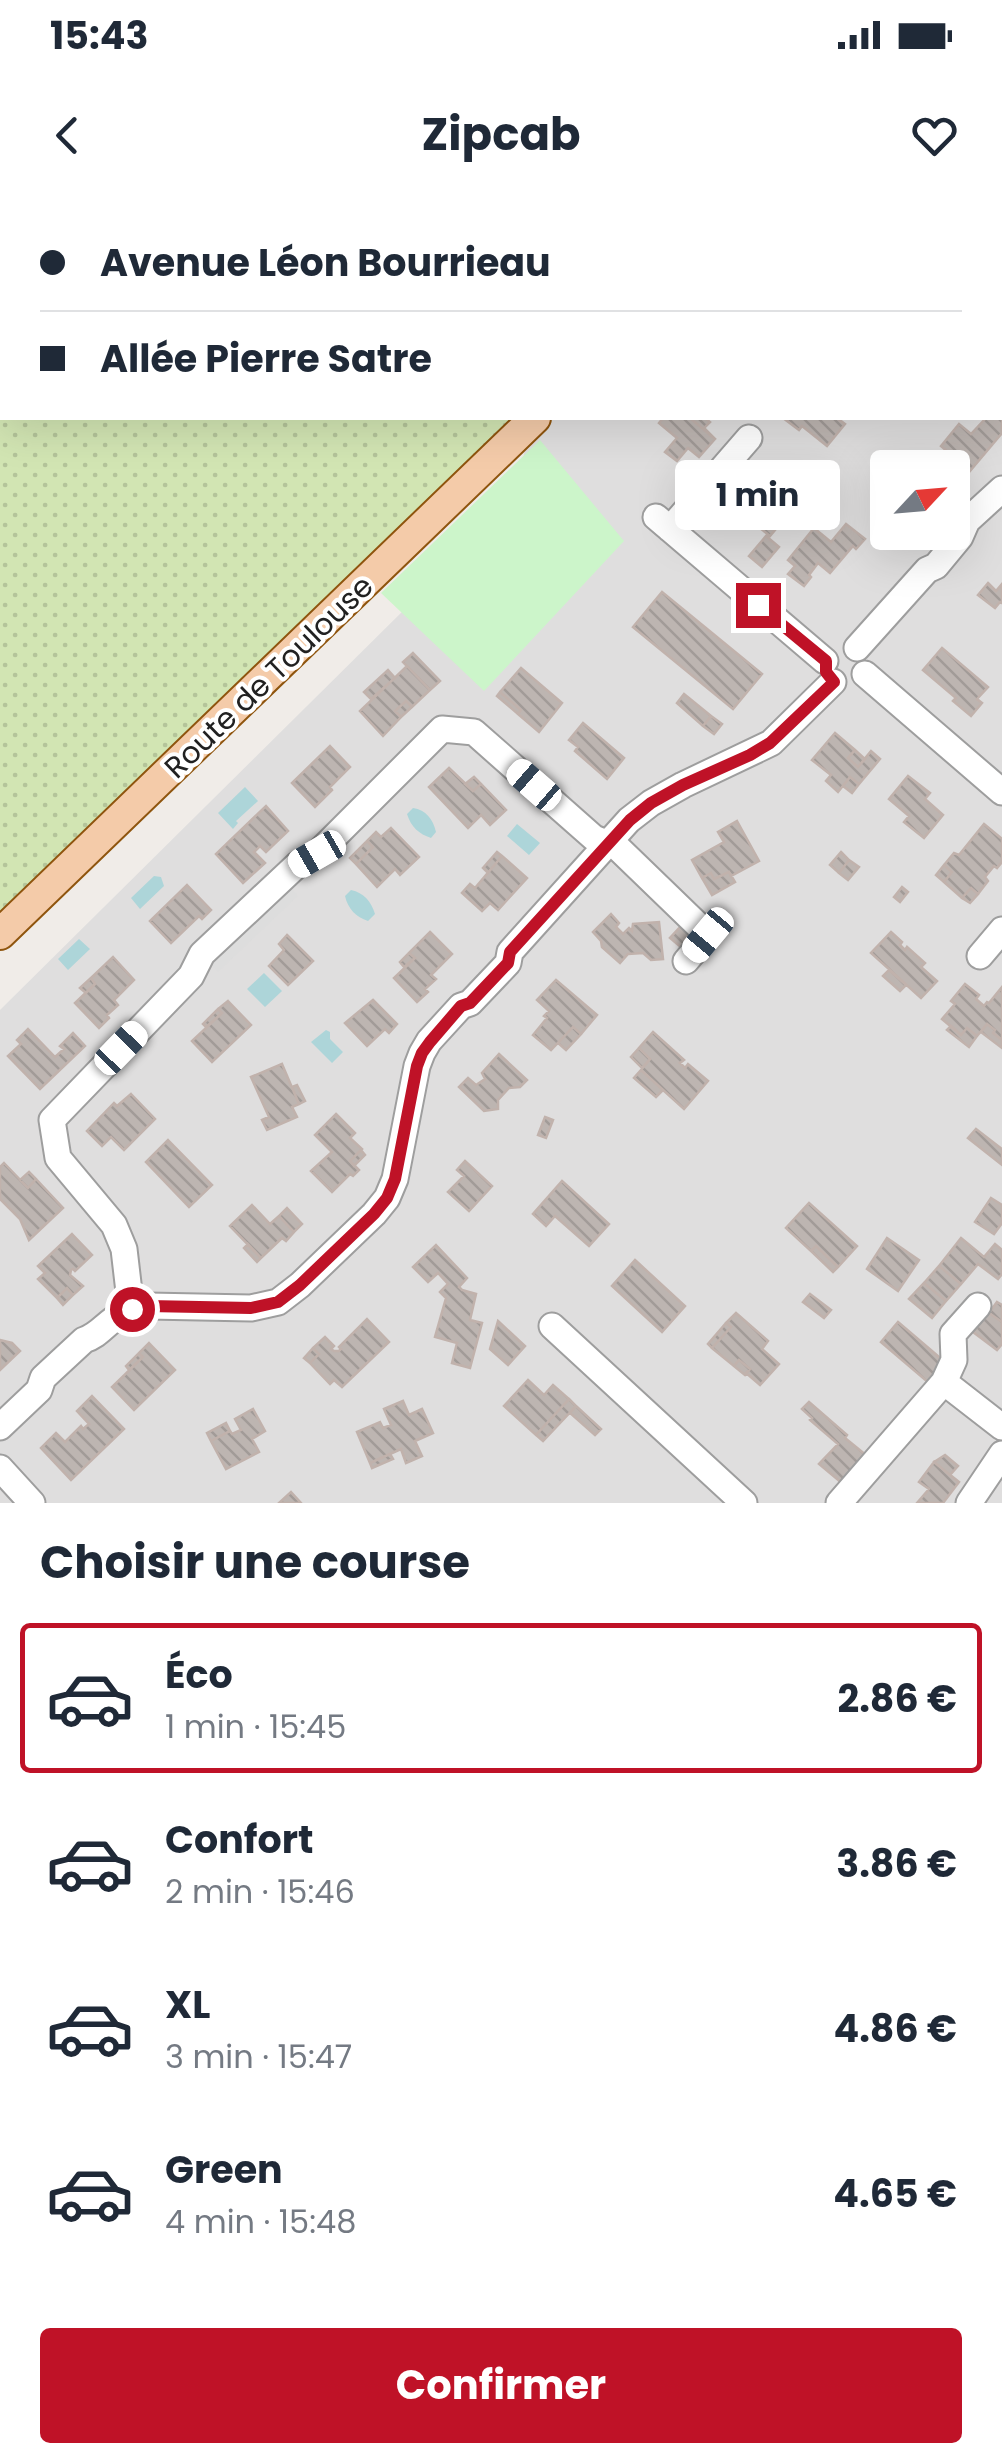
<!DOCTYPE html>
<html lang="fr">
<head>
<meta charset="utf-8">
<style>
  :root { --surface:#fff; --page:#f6f6f7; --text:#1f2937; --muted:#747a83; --line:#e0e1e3; --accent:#bf1227 }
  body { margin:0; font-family:Poppins,sans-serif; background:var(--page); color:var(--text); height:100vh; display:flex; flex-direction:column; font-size:38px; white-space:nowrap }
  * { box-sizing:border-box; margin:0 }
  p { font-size:32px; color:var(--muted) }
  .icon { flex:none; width:55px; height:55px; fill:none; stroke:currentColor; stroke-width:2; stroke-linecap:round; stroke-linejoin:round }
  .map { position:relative; height:1303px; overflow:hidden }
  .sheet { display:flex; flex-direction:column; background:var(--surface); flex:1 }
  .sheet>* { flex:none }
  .guide { position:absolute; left:0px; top:0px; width:1002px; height:220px; box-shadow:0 10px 40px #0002; display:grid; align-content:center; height:220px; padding:0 40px; background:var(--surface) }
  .needle { width:65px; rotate:64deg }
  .fabs { position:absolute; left:870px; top:250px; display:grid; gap:20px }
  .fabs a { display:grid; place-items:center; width:100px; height:100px; border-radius:10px; background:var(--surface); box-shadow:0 10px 40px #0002; font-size:50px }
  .end { position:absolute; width:45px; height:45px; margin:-22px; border:12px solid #bf1227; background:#fff; box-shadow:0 0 0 5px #fff }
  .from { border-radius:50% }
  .bubble { position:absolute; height:70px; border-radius:10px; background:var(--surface); box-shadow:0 10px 40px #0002; font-size:32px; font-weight:700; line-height:70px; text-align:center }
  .car { position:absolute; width:30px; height:60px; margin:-30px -15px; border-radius:12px; box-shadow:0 0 8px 2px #0007; background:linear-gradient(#fff 24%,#345 0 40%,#fff 0 76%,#345 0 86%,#fff 0) }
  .guide b { display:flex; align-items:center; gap:35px; height:95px; font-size:38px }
  .guide b+b { border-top:2px solid var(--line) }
  .guide i { width:25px; height:25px; background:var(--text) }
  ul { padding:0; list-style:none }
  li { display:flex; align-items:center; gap:30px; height:150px; margin:0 20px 15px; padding:0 20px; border:5px solid transparent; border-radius:10px }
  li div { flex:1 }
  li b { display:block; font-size:38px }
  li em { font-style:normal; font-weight:700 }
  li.active { border-color:var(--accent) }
  li>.icon { width:90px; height:90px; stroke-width:1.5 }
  h2 { padding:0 40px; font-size:45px; line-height:120px }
  .button { display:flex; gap:20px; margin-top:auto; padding:20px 40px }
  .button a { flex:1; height:115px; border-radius:10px; background:var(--accent); color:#fff; font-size:40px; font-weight:700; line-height:115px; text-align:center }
  .status { display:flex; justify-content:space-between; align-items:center; height:70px; padding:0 50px; background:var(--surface); direction:ltr }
  .status svg { height:28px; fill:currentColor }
  header { display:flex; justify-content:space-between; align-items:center; height:130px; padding:0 40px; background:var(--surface); font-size:45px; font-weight:700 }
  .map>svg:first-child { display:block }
</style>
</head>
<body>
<div class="status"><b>15:43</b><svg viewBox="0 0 49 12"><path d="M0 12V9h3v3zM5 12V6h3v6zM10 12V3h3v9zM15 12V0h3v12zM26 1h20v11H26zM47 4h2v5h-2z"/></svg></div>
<header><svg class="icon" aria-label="back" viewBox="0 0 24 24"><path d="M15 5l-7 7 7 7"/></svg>Zipcab<svg class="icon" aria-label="heart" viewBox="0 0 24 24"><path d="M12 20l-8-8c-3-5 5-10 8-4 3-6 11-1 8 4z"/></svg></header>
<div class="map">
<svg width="1002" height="1303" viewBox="0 0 1002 1303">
  <defs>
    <pattern id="grass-dots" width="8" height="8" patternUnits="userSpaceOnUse" patternTransform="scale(2.5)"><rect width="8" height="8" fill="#d2e5b3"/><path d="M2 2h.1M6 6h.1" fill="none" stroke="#b4c49a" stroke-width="1.8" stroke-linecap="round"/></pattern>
    <pattern id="building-back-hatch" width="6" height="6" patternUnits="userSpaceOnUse" patternTransform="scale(2.5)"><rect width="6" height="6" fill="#bdb5b1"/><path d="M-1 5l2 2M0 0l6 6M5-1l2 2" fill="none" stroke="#a29b98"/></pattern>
  </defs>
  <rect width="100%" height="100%" fill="#f0ece8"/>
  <path fill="#dfdede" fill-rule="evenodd" d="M582,0H1002V1303H0V810L515,300L531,218H1000V2H582ZM888,268H952V332H888Z"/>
  <path fill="url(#grass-dots)" d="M0,0H582V2H2V218H516L0,716Z"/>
  <path fill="#ccf5ca" d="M540,240L624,341L484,491L381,393Z"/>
  <path fill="#ddd" d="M288,684L298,696L218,772L207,760Z"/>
  <path fill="#add5d9" d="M245,587L258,601L236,621L238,623L233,629L218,613Z
    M413,608C426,610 433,619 436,632L431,638C419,634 411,627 407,614Z
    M517,624L540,643L529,655L507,636Z
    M154,676L161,677L164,686L140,709L131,698Z
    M351,690C364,693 371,701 375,714L368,721C356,717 348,709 345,696Z
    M79,739L90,749L68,770L58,759Z
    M264,773L282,791L265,807L247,789Z
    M326,830L330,832V839L343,852L332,863L311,842Z"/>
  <path fill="url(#building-back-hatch)" stroke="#c1b2ac" stroke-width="2.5" d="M896,0H939L940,1L894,2Z
    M1000,211L1002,213V233L970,271L941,246L959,224L971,234L986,218H1000Z
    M663,218H690L715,239L699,257L688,248L677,261L665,252L677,238L659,223Z
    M690,218H705L710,222L704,228L715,239Z
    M783,218H837L845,224L827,246L802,226L799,230Z
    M749,268L768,284L774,276L794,293L785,304L792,310L770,336L751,321L755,316L748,310L750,307L730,290Z
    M888,286V317L872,304Z
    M794,293L801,298L792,310L785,304Z
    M846,324L865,339L856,349L853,346L830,373L818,363L809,375L811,377L804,386L788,374L795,366L788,360L814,328L831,342Z
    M766,336L779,347L762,367L749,356Z
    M988,383L996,391L1002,384V403L1000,402L995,408L978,395Z
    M662,392L762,474L733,509L633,427Z
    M942,448L988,487L977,499L982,503L971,516L953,501L956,498L923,470Z
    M413,453L440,481L430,490L403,462Z
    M407,466L430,490L412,507L406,501L395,511L401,517L383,536L360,511Z
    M521,468L562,503L539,532L518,514L521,510L500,492Z
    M388,470L395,478L371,499L364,492Z
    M500,492L521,510L518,514L497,496Z
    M684,494L711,516L703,526L677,503Z
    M406,501L412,507L401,517L395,511Z
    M711,516L722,524L714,534L703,526Z
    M583,523L624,558L607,579L575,551L578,547L569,540Z
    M835,533L855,550L848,558L858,567L871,551L880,559L859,584L850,577L838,592L826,581L831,575L812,560Z
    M330,546L350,567L330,587L332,590L315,607L292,583Z
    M855,550L865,559L858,567L848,558Z
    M449,568L473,591L481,584L506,610L490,625L481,615L468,628L429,587Z
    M908,576L930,593L925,599L943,615L924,638L904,622L909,616L889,599Z
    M474,577L481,584L473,591L465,584Z
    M850,577L859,584L852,593L843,586Z
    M266,606L288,631L266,652L260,646L254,652L265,663L243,683L216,654Z
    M737,621L759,661L731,676L729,672L714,679L711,673L702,678L692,660L724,642L718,632Z
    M984,624L1002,639V662L997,668L994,666L985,677L988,681L978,694L971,688L962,698L944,682L952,672L944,665L954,653L959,655Z
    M391,628L419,657L400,675L395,669L377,687L356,664L373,647L367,641L376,632L381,637Z
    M367,641L373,647L356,664L350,658Z
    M497,652L502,656L488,673L483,668Z
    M841,652L849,660L839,673L830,665Z
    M502,656L527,678L498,710L490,703L482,711L462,693L470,684L475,688Z
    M849,660L859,667L848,680L839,673Z
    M944,665L952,672L944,682L936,675Z
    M729,672L735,682L712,695L702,678L711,673L714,679Z
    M187,685L211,710L202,719L199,716L171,743L150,721Z
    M902,687L908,692L900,702L894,697Z
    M971,688L978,694L970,703L962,698Z
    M611,714L619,723L616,727L623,734L629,728L632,731L633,724L659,722L663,759L651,760L643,753L628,754L620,763L602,747L601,741L593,732Z
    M681,726L693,737L683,749L670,738Z
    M430,732L452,754L431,775L436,779L425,789L428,792L417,802L394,778L415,758L409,753Z
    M891,732L902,742L900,745L905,750L907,747L925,763L921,767L937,781L921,798L871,753Z
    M287,735L313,761L288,785L269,766L284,750L279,744Z
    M409,753L415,758L404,767L400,762Z
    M113,757L134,780L114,800L118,805L107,815L109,818L99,828L75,803L95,784L91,778Z
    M889,770L906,785L900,791L883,776Z
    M91,778L95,784L86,793L80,788Z
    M556,780L597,815L581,834L573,827L551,850L533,835L547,818L544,816L549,811L537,800Z
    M965,784L979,795L976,799L984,806L987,802L989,803L1002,787V840L993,833L995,830L987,824L977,836L967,828L961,835L942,819L955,804L951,801Z
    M373,800L397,824L389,833L385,829L367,846L345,823Z
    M228,801L251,825L212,862L192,841L222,813L218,809Z
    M218,809L222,813L206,827L203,824Z
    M987,824L995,830L993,833L1002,840V848L981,832Z
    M951,826L961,835L967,828L977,836L969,847L947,830Z
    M573,827L581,834L566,850L558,843Z
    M28,829L55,857L64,849L60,846L73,833L85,846L40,889L8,856L21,844L17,840Z
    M653,832L684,860L680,863L685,868L688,864L708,881L684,909L641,870L650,859L639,848Z
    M639,848L650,859L642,868L631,857Z
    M499,854L527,880L520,887L509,888L498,900V909L484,911L459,887L468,878L476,885L485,879L482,873Z
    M282,864L299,904L292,907L297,917L267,930L262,920L269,917L251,877Z
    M641,870L663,890L656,897L634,878Z
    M297,885L305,901L299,904L292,887Z
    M131,894L155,919L124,950L111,937L102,946L87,931L114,903L117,906Z
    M336,914L355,933L350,938L362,949L350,961L359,970L353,976L350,974L332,992L311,971L332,952L315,935Z
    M545,917L553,920L546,938L538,935Z
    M976,929L1002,949V965L968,938Z
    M168,940L212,985L189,1007L146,962Z
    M361,950L365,955L354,966L350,961Z
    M465,961L492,986L469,1011L448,992L464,976L457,970Z
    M4,963L28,988L36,979L63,1008L29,1040L20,1019L0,999V967Z
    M29,972L36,979L28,988L20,980Z
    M562,981L609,1024L589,1046L555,1016L546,1026L533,1014Z
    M991,998L1002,1005V1023L994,1034L975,1022Z
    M809,1003L857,1046L838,1067L816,1046L811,1051L786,1028Z
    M252,1005L270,1024L279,1016L294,1032L286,1041L282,1038L261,1058L230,1026Z
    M287,1008L302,1024L294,1032L279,1016Z
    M72,1034L92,1055L75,1071L73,1069L71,1070L70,1075L83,1086L73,1095L67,1088L57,1098L38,1079L45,1073L38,1066Z
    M887,1038L919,1060L898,1091L867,1069Z
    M961,1038L984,1057L995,1044L1002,1050V1074L998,1079L978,1064L961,1084L939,1066Z
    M248,1044L261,1058L257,1062L244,1048Z
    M436,1045L467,1078L459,1087L462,1090L476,1094L470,1120L482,1123L470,1168L452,1163L457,1143L435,1137L446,1098L440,1092L448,1084L438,1073L428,1082L413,1067Z
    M816,1046L838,1067L833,1072L811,1051Z
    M635,1060L685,1106L662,1132L612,1086Z
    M939,1066L961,1084L946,1101L924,1083Z
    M924,1083L946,1101L932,1118L909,1099Z
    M67,1088L73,1095L63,1105L57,1098Z
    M810,1094L831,1110L824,1118L803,1102Z
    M997,1102L1002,1105V1122L989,1113Z
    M736,1113L768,1141L762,1149L779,1164L760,1185L746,1173L750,1169L739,1160L734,1166L712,1148L731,1127L726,1123Z
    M989,1113L1002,1122V1144L997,1150L973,1132Z
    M367,1119L389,1142L342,1187L334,1180L330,1184L310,1163L319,1154L313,1148L325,1137L334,1146L331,1149L334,1151H339L341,1149L339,1147Z
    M498,1121L525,1146L508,1165L490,1149Z
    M898,1122L946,1163L929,1183L881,1142Z
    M726,1123L731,1127L712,1148L708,1144Z
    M0,1140L12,1143L20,1151L0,1170Z
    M149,1143L175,1170L134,1210L112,1187L143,1157L139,1153Z
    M313,1148L319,1154L310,1163L304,1158Z
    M139,1153L143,1157L129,1170L126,1166Z
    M739,1160L750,1169L745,1175L734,1166Z
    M528,1180L544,1195L553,1185L569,1199L536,1235L504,1206Z
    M92,1196L124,1229L71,1280L41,1248L56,1233L65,1242L81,1226L83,1229L89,1224L77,1211Z
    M569,1199L576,1206L543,1241L536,1235Z
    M403,1201L409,1215L422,1209L433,1233L415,1241L422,1256L406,1263L401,1249L370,1263L357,1232L380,1222L383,1228L391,1225L384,1209Z
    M809,1202L847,1235L845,1238L867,1256L843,1284L819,1264L838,1244L810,1220L812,1218L802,1209Z
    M576,1206L601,1229L595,1235L570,1213Z
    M253,1209L265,1231L252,1239L259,1252L226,1269L211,1241L230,1231L232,1234L241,1230L235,1219Z
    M226,1223L230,1231L211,1241L207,1233Z
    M390,1254L393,1259L372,1268L370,1263Z
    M945,1255L958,1266L950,1275L934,1262Z
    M934,1262L959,1282L943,1303H917L929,1289L919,1282Z
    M291,1292L301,1303H279Z"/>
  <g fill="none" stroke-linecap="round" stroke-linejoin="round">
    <defs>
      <path id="minor" d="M1000,50L1002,51
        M656,317L825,461
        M670,329L749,238
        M857,448L927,370L936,366L960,337L967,321L1002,289
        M865,474L1002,592
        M980,756L1002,730
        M131,1109L124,1049L114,1025L58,958L52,920L191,776L202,754L297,665L317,654L442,529L474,532L594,638L618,648L708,735L686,761
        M552,1126L744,1303
        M944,1182L954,1160L953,1134L978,1106
        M0,1227L39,1190L43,1178L84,1140C97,1136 103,1127 114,1119C124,1111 135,1108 148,1106L251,1108L278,1102L300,1085L374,1014L387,998L395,979L417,866L422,853L429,841L461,806L470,803L508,763L510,752L629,620L651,603L683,585L771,543L833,482
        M0,1268L32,1303
        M839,1303L944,1182L1002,1227
        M969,1303L1002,1254"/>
      <path id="major" d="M755,2L757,0
        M0,734L535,218"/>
    </defs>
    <use href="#minor" stroke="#9e9e9e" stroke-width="29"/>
    <use href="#major" stroke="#8f550e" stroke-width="34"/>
    <use href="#minor" stroke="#fff" stroke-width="25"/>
    <use href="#major" stroke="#f4cba9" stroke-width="30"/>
  </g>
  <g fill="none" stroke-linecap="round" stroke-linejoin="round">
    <path stroke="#bf1227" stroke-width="12" d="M132,1109L148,1106L251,1108L278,1102L300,1085L374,1014L387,998L395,979L417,866L422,853L430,842L461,806L470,803L508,763L510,752L630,620L651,603L683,585L750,555L770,543L834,482L826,472V461L758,405"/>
  </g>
  <g text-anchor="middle" stroke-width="8" stroke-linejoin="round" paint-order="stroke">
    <g font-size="30" fill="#212121" stroke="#fff">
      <text transform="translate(269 477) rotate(-44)" y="10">Route de Toulouse</text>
    </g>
  </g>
</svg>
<div class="fabs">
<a><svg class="needle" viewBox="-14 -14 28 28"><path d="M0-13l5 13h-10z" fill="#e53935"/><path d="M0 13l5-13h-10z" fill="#747a83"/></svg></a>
</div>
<i class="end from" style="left:132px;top:1109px"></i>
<i class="end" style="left:758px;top:405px"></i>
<div class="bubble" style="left:675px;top:260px;width:165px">1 min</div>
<i class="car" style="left:534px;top:585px;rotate:311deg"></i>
<i class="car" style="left:317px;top:654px;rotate:240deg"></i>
<i class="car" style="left:708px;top:735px;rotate:220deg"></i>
<i class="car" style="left:121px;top:848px;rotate:44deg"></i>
<div class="guide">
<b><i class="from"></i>Avenue Léon Bourrieau</b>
<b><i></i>Allée Pierre Satre</b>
</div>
</div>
<section class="sheet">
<h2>Choisir une course</h2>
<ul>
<li class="active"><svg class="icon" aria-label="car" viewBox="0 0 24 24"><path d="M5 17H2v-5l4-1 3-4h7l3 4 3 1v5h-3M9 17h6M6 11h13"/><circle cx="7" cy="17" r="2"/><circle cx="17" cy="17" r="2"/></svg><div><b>Éco</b><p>1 min · 15:45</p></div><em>2.86 €</em></li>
<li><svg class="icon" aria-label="car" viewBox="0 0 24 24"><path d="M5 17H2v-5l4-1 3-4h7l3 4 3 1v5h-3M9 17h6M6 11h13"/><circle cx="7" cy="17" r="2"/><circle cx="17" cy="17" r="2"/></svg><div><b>Confort</b><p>2 min · 15:46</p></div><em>3.86 €</em></li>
<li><svg class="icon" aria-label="car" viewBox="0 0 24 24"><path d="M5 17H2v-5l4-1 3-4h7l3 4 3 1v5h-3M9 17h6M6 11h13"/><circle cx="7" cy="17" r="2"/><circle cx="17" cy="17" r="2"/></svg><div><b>XL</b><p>3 min · 15:47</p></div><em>4.86 €</em></li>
<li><svg class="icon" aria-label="car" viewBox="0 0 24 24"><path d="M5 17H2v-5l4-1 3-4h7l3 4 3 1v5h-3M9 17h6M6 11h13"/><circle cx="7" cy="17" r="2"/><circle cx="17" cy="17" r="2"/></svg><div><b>Green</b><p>4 min · 15:48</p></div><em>4.65 €</em></li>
</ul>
<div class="button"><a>Confirmer</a></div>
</section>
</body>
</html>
